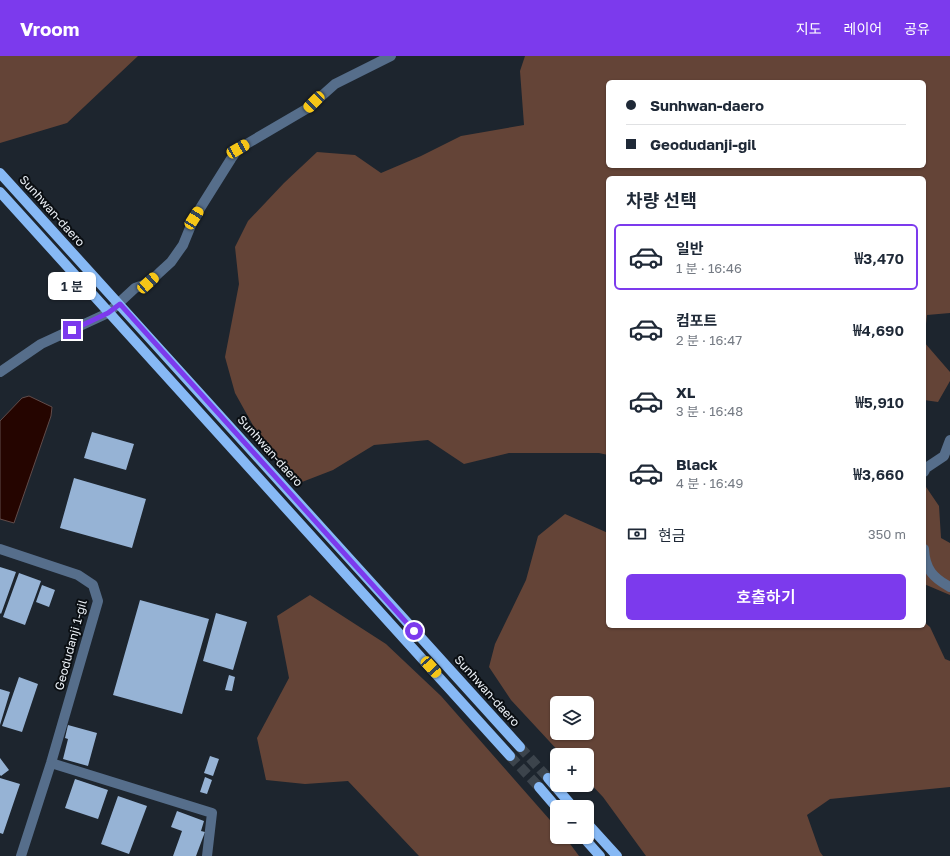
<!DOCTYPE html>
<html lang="ko">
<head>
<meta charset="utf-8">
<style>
  :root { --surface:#fff; --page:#f6f6f7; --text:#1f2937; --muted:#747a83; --line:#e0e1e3; --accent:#7c3aed }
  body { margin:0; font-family:"Golos Text","Noto Sans KR",sans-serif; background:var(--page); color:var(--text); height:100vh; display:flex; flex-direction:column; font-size:15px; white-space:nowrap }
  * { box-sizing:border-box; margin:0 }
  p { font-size:13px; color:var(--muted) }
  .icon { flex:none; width:22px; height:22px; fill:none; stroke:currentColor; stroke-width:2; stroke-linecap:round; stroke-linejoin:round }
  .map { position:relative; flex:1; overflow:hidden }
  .sheet { position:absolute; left:606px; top:120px; width:320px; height:452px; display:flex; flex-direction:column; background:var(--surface); border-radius:6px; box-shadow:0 1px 3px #0004 }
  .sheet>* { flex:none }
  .hud { position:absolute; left:606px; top:24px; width:320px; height:88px; border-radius:6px; box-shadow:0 1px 3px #0004; display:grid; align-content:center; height:88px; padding:0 20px; background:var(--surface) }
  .tools { position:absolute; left:550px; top:640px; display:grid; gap:8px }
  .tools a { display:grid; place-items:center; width:44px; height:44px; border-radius:6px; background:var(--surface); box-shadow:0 1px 3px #0004; font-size:20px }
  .end { position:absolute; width:18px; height:18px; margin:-9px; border:5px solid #7c3aed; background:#fff; box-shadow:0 0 0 2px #fff }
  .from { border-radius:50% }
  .bubble { position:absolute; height:28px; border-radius:6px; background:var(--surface); box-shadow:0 1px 3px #0004; font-size:13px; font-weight:600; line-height:28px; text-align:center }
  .car { position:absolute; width:12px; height:24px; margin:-12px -6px; border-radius:5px; box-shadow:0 0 3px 1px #0007; background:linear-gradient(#f5c518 24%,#345 0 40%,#f5c518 0 76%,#345 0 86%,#f5c518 0) }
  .hud b { display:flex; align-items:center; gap:14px; height:38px; font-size:15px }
  .hud b+b { border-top:1px solid var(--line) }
  .hud i { width:10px; height:10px; background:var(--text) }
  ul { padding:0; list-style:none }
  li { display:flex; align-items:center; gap:12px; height:66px; margin:0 8px 6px; padding:0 12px; border:2px solid transparent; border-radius:6px }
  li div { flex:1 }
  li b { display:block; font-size:15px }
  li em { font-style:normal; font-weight:600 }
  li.on { border-color:var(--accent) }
  li>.icon { width:36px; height:36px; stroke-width:1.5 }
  h2 { padding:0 20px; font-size:18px; line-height:48px }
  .pay { display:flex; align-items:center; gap:10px; height:44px; padding:0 20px; font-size:15px }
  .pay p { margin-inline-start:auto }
  .primary-button { display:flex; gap:8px; margin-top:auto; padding:8px 20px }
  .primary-button a { flex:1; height:46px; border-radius:6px; background:var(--accent); color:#fff; font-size:16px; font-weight:600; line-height:46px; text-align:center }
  header { display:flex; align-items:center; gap:24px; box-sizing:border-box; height:56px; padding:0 20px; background:var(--accent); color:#fff }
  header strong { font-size:19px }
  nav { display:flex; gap:22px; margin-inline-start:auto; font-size:14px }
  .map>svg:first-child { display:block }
</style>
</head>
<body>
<header>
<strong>Vroom</strong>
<nav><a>지도</a><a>레이어</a><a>공유</a></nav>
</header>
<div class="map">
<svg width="950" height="800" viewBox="0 0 950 800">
  <rect width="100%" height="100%" fill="#1d252e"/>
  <path fill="#644437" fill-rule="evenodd" d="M0,0H138L67,67L0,87Z
    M525,0H950V257L927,259L924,286L950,316V325L938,346L924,344V122H608V399L599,397H509L464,408L428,384L374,389L333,414L302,426L264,389L235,337L225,301L239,228L235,191L248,165L284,127L317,96L355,99L381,117L421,100L461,80L524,69L520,15ZM608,26H924V110H608Z
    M924,428L939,450L941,482L950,487V539L924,528Z
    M565,458L608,477V570H924V566L930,571L945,603L950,605V731L830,743L807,759L820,796L823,800H646L603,741L587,724V699H562L511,644L489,611L495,588L526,524L538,480ZM557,647H587V677H557Z
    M310,539L386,588L441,640L557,772V781H565L579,800H419L348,725L305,728L266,724L257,682L289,622L277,560Z"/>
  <path fill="#250500" stroke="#614c4a" d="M29,340L52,351L51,360L14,467L0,463V365L22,342Z"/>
  <path fill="#96b3d5" d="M92,376L134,388L126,414L84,402Z
    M74,422L146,443L132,492L60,472Z
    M0,511L16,516L1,558L0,557Z
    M19,517L41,525L25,569L3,561Z
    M42,529L55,534L49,551L36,546Z
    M140,544L209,563L182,658L113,639Z
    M216,557L247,566L233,614L203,605Z
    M229,619L235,621L232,635L225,634Z
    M19,621L38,628L22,676L2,670Z
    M0,633L10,636L0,669Z
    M68,669L97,677L88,710L63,703L68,683L65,682Z
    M210,700L219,703L213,720L204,717Z
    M0,702L9,714L1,720L0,719Z
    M205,721L212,724L207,738L200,736Z
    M0,722L20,728L3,778L0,777Z
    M75,723L108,734L98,763L65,752Z
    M118,740L147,750L129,798L101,788Z
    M177,755L204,765L201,775L205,776L196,800H173L182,775L171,771Z"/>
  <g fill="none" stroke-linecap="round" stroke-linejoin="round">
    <path stroke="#3c444c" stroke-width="10" stroke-dasharray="10 5" stroke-linecap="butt" d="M520,691L548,722
      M510,700L539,731"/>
    <path stroke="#566e8b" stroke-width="10" d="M0,316L41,288L108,257L135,232L149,227L159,217L171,206L183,189L194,162L231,103L238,93L308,52L335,28L391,0
      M924,416L926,412L944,400L950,384
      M0,493L78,519L93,529L98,545L51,707L21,800
      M924,493C925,513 933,522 950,531
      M51,707L212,757L207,800"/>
    <path stroke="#87b9f5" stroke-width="10" d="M0,117L520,691
      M0,136L510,700
      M548,722L573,751
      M539,731L557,752
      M587,767L617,800
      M583,781L600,800"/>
  </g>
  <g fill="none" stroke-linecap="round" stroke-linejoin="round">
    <path stroke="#7c3aed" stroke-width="5" d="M72,274L108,257L120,248L414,575"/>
  </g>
  <g text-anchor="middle" stroke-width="4" stroke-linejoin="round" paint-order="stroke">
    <g font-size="12" fill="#edf2f8" stroke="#0a0e12">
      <text transform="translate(52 155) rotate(48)" y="4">Sunhwan-daero</text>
      <text transform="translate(270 395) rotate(48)" y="4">Sunhwan-daero</text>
      <text transform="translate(71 589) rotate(-75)" y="4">Geodudanji 1-gil</text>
      <text transform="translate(487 635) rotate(48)" y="4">Sunhwan-daero</text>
    </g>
  </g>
</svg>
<div class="tools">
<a><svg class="icon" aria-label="layers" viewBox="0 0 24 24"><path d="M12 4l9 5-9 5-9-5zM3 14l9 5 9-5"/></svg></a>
<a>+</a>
<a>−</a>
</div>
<i class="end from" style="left:414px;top:575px"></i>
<i class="end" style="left:72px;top:274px"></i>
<div class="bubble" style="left:48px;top:216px;width:48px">1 분</div>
<i class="car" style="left:314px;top:46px;rotate:225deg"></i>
<i class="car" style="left:238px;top:93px;rotate:60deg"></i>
<i class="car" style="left:194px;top:162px;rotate:32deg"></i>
<i class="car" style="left:148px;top:227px;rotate:48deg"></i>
<i class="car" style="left:431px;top:611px;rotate:138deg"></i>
<div class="hud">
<b><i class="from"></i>Sunhwan-daero</b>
<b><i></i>Geodudanji-gil</b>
</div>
<section class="sheet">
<h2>차량 선택</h2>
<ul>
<li class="on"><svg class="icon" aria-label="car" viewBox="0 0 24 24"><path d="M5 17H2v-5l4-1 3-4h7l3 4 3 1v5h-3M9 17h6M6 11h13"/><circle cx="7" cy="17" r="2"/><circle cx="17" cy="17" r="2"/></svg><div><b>일반</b><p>1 분 · 16:46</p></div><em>₩3,470</em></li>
<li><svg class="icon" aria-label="car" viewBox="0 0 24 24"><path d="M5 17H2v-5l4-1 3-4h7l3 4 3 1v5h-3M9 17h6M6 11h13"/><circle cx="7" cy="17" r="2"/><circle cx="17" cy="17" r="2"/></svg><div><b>컴포트</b><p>2 분 · 16:47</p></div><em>₩4,690</em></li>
<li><svg class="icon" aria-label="car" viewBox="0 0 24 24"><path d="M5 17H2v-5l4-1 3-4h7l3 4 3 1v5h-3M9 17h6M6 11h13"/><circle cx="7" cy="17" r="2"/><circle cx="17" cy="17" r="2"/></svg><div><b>XL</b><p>3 분 · 16:48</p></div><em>₩5,910</em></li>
<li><svg class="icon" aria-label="car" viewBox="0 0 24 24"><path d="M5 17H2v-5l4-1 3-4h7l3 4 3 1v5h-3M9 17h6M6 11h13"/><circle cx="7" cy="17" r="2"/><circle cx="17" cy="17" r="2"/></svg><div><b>Black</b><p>4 분 · 16:49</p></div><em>₩3,660</em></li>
</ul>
<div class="pay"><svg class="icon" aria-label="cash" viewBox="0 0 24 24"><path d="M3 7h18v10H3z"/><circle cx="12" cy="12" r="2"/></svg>현금<p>350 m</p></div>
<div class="primary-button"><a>호출하기</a></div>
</section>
</div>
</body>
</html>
